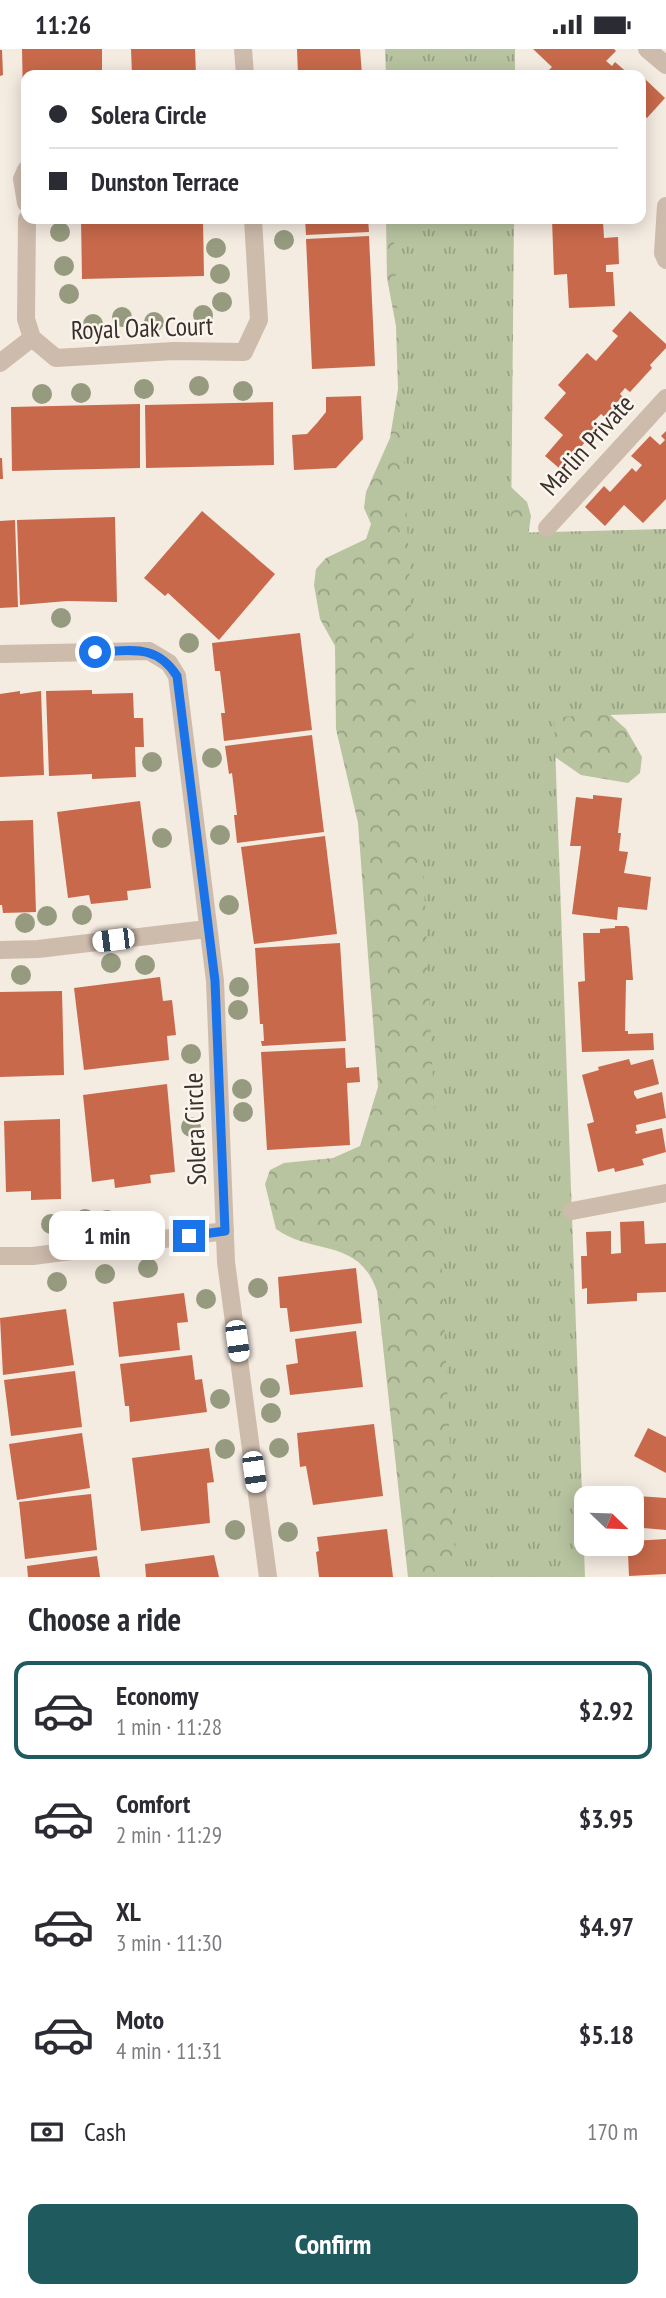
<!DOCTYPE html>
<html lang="en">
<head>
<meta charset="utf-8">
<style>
  :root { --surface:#fff; --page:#f7f7f7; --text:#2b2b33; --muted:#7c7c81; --line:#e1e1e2; --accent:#1f5a5e }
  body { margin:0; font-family:"PT Sans Narrow",sans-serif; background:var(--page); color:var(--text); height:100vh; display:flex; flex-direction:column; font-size:26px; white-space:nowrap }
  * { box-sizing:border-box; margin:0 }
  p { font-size:23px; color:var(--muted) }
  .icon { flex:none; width:38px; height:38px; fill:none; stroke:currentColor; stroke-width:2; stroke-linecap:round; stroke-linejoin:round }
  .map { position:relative; height:1528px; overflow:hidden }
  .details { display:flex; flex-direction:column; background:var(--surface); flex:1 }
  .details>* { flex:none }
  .guide { position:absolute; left:21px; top:21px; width:625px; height:154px; border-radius:14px; box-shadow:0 4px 18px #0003; display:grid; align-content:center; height:154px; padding:0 28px; background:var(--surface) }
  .needle { width:46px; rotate:113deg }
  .fabs { position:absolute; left:574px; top:1437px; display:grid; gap:14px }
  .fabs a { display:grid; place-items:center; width:70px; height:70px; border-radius:14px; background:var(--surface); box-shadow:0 4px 18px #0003; font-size:35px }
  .end { position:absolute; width:32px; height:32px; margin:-16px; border:9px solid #1a73e8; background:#fff; box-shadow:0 0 0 4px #fff }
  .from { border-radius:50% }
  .bubble { position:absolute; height:49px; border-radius:14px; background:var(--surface); box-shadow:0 4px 18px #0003; font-size:23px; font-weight:800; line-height:49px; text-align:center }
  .car { position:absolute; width:21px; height:42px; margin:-21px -10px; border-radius:9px; box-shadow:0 0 5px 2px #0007; background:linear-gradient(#fff 24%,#345 0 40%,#fff 0 76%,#345 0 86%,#fff 0) }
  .guide b { display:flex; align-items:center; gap:24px; height:66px; font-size:26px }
  .guide b+b { border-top:2px solid var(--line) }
  .guide i { width:18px; height:18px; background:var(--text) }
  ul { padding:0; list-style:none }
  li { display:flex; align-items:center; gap:21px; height:98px; margin:0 14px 10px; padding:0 14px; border:4px solid transparent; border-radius:14px }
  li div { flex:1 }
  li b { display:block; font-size:26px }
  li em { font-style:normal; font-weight:800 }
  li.active { border-color:var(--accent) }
  li>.icon { width:63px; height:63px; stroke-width:1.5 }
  h2 { padding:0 28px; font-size:32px; line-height:84px }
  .pay { display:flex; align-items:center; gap:18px; height:77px; padding:0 28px; font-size:26px }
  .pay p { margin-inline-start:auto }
  .cta { display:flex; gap:14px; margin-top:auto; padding:14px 28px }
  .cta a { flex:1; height:80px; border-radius:14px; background:var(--accent); color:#fff; font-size:28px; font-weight:800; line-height:80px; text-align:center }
  .status { display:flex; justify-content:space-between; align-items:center; height:49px; padding:0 35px; background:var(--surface); direction:ltr }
  .status svg { height:19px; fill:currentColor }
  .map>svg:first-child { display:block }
</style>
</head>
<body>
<div class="status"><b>11:26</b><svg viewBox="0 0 49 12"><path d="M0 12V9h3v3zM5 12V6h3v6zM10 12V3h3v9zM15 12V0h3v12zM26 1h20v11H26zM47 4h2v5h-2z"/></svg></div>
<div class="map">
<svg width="666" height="1528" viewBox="0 0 666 1528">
  <defs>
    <pattern id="forest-crowns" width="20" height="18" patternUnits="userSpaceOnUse" patternTransform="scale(1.75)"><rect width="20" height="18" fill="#b8c4a0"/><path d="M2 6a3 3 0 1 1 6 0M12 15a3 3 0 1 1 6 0" fill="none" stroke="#97a083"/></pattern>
    <pattern id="park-tufts" width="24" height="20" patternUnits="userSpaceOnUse" patternTransform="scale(1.75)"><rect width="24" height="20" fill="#b8c4a0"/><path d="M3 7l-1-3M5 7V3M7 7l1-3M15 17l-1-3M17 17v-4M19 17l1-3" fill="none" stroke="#97a083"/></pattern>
  </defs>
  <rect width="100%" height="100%" fill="#f4ebe1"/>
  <path fill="url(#forest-crowns)" d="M386,170H416L481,410L527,453L531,467L524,514L589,647L626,680L642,708L640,724L628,734L581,726L542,699L561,1528H408L377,1242C358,1188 314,1207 276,1180L265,1135L270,1121L284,1114L333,1109L360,1097L378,1038L358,774L336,680L335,597L320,570L314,536L316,520L326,509L366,490L371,475L364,459L366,443L390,389L398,340L396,277L387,229Z"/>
  <path fill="url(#park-tufts)" d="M385,0H515V26H386Z
    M393,170H514L511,484L666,480V664L554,668L585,1528H456Z"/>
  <path fill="#c8694b" d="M22,0H102V26H26V49H23Z
    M131,0H195L196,26H132Z
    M297,0H360L362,26H298Z
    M533,0H614L616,2L606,12L612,17L615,13L630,26H544L552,18Z
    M0,1H2L3,26L0,27Z
    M645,30L665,49L647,69L640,63V35Z
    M81,170H203L204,227L82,230Z
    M305,170H368L369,183L306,186Z
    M552,170H614V172H603L604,189L618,188L619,215L606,216V223H613L615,257L569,259L567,225L554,226Z
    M369,187L375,317L312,320L306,190Z
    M630,262L666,295V299L650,316L652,319L630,343L625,339L620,345L630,355L612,375L601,365L595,371L601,375L579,400L584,405L566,425L545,407L563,386L544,369L566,344L558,336L587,304L596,312L618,287L612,282Z
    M361,347L363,390L336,419L294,421L292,386L307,385L317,374L326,363V348Z
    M273,353L274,416L146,419L145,356Z
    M140,355V419L12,422L11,358Z
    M666,382V450L643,474L624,456L605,477L585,458L604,437L610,443L632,419L636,423L642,416L631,407L650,387L660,396L665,391L661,387Z
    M0,409H2L3,430H0Z
    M202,462L275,525L219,591L168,544L165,547L144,529Z
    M115,468L117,553L67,552L20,556L17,471Z
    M15,471L18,558L0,559V472Z
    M300,584L312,681L224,692L221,664H225L220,622H215L212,594Z
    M92,641V645L133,644L134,669H143L144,698H135L136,728L92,730V725L49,727L46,642Z
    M20,642V645L41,642L44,726L0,728V645Z
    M312,686L324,783L237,794L234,766H237L232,724L229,725L225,697Z
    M593,746L622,749L618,784H621L619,802L628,803L624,824L651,828L647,861L618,858L617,871L572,865L581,797H570L576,748L593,750Z
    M140,752L151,839L127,842L128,851L91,855L89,846L68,849L57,763Z
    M33,771L36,863L3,864L2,856H0V772Z
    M325,787L337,885L254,895L241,798Z
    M615,877H627L629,879L633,931H626L625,982H628V985L653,984L654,1001L582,1003L578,933L585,932L583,884H600V880L615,879Z
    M340,894L346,992L262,997L261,992H264L263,975H260L255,899Z
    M160,928L163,952L172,951L176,986L167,987L169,1011L84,1021L74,939Z
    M62,942L64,1026L0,1028V943Z
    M345,999L346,1019L359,1018L360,1033L347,1034L350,1096L267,1101L261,1003Z
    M629,1010L631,1016L653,1010L659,1035L634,1042V1045L637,1050L662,1043L666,1069L636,1076L637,1082H635L636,1085L662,1079L666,1103L642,1110L644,1116L615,1123L614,1119L598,1123L587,1075L594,1073L582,1026L599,1021L598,1018Z
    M167,1035L175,1123L150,1126L151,1134L115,1139L114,1130L92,1133L83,1046Z
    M60,1070L61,1150L31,1151V1142L6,1143L4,1072Z
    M644,1172L645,1195L666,1194V1243L637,1244V1252L587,1255V1239L582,1240L581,1207H587L586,1183L611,1182V1205L621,1204L620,1173Z
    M356,1219L362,1274L290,1283L287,1259H280L278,1228Z
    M184,1244L188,1273L177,1274L180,1301L119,1308L113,1253Z
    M66,1260L74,1316L3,1326L0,1269Z
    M356,1282L363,1338L290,1346L286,1316L298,1314L295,1290Z
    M192,1306L195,1331L202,1330L207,1363L130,1373L129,1357H125L120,1315Z
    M75,1322L82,1378L11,1387L4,1331Z
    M374,1375L383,1447L313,1456L306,1417L300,1418L297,1384Z
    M648,1379L666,1388V1424L634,1407Z
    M82,1384L90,1439L17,1451L9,1395Z
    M209,1399L214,1433L207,1434L210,1474L141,1482L132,1409Z
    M91,1445L97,1501L25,1510L19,1453Z
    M623,1446L666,1449V1481L632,1478V1449H623Z
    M387,1480L393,1528H319L316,1503L319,1502L317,1488Z
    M666,1490V1525L629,1527L628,1505L634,1504L632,1492Z
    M214,1506L219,1528H146L145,1515Z
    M97,1507L100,1528H28L27,1517Z"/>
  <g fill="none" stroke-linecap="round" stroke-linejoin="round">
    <path stroke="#cdbbac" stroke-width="18" d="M243,0L245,26
      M647,0L666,16
      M26,121L22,130L26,154
      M666,157L663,204L666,211
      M27,170L26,270L32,289L56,309L174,302L244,303L259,271L253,170
      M0,314L32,289
      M547,479L666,349
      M0,605L149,602L169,614L177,627L215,932L226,1213L268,1528
      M0,901L38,900L207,880
      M572,1162L666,1144
      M0,1207H33L225,1182"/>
  </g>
  <g fill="#969b7f">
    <circle cx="60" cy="183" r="10"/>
    <circle cx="284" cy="191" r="10"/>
    <circle cx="216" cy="199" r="10"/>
    <circle cx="64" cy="217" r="10"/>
    <circle cx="220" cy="225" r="10"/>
    <circle cx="69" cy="245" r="10"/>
    <circle cx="222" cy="253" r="10"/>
    <circle cx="203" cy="266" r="10"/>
    <circle cx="122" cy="268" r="10"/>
    <circle cx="154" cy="273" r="10"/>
    <circle cx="93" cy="275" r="10"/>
    <circle cx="199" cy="337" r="10"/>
    <circle cx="144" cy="340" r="10"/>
    <circle cx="243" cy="342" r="10"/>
    <circle cx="81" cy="344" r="10"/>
    <circle cx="42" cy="345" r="10"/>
    <circle cx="61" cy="569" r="10"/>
    <circle cx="189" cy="594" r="10"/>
    <circle cx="212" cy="709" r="10"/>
    <circle cx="152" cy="713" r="10"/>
    <circle cx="220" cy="786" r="10"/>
    <circle cx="162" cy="789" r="10"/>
    <circle cx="229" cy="856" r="10"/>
    <circle cx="82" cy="866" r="10"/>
    <circle cx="47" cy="867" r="10"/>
    <circle cx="25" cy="874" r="10"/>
    <circle cx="111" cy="914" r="10"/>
    <circle cx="145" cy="916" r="10"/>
    <circle cx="21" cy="926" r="10"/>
    <circle cx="239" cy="938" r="10"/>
    <circle cx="238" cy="961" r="10"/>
    <circle cx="191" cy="1005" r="10"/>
    <circle cx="242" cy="1040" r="10"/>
    <circle cx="243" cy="1063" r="10"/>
    <circle cx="191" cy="1078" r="10"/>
    <circle cx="85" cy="1170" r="10"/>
    <circle cx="107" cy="1171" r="10"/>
    <circle cx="51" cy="1175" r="10"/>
    <circle cx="148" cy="1219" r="10"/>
    <circle cx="105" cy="1225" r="10"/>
    <circle cx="57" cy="1233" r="10"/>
    <circle cx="258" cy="1239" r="10"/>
    <circle cx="206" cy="1250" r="10"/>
    <circle cx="270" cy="1339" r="10"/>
    <circle cx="220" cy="1350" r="10"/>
    <circle cx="271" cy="1364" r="10"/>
    <circle cx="279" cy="1399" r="10"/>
    <circle cx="225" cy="1400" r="10"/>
    <circle cx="235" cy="1481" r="10"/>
    <circle cx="288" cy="1483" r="10"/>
  </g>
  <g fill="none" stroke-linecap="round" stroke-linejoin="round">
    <path stroke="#1a73e8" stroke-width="9" d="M95,603C130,602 156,594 177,627L215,932L225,1182L189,1187"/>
  </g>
  <g text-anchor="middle" stroke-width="5" stroke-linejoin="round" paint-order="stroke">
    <g font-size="26" fill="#3b302b" stroke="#fbf5ee">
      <text transform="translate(142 279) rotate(-2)" y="9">Royal Oak Court</text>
      <text transform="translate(587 396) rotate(-48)" y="9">Marlin Private</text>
      <text transform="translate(195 1080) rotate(-92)" y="9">Solera Circle</text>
    </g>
  </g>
</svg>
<div class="fabs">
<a><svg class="needle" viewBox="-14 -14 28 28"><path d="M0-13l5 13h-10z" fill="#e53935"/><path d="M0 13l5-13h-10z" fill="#7c7c81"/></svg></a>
</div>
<i class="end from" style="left:95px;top:603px"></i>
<i class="end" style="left:189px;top:1187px"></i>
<div class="bubble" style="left:49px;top:1162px;width:116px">1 min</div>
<i class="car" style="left:113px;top:891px;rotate:263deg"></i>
<i class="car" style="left:237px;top:1292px;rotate:172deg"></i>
<i class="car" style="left:254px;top:1423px;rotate:172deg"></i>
<div class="guide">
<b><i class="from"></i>Solera Circle</b>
<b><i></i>Dunston Terrace</b>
</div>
</div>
<section class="details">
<h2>Choose a ride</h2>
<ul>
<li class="active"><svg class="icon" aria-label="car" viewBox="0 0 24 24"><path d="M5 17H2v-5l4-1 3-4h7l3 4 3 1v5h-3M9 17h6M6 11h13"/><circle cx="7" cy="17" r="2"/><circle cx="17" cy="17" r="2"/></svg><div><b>Economy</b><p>1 min · 11:28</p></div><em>$2.92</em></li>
<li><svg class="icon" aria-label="car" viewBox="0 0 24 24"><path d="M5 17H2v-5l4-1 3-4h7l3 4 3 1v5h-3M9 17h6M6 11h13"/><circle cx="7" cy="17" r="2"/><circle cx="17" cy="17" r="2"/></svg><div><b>Comfort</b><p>2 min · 11:29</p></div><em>$3.95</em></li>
<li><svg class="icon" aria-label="car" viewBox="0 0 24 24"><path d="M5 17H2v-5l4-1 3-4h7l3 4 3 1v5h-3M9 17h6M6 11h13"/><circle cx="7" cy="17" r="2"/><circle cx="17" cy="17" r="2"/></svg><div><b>XL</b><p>3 min · 11:30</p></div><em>$4.97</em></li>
<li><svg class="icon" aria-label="car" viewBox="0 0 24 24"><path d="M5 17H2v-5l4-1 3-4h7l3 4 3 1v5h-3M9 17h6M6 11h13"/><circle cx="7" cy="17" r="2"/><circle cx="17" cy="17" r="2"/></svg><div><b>Moto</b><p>4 min · 11:31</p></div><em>$5.18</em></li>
</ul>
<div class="pay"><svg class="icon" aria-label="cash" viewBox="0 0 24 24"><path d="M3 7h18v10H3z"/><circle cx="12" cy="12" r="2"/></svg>Cash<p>170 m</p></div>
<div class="cta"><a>Confirm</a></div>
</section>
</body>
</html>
